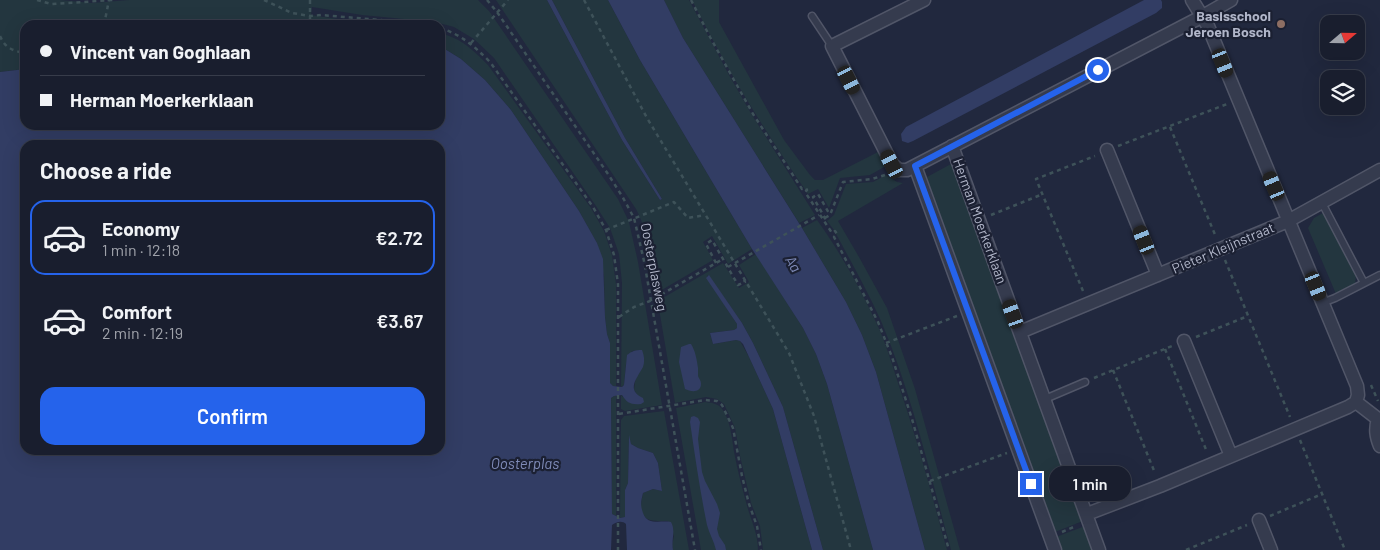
<!DOCTYPE html>
<html lang="en">
<head>
<meta charset="utf-8">
<style>
  :root { --surface:#191e2e; --page:#262b3a; --text:#f1f3f6; --muted:#9fa2aa; --line:#373c4a; --accent:#2563eb }
  body { margin:0; font-family:Barlow,sans-serif; background:var(--page); color:var(--text); height:100vh; display:flex; flex-direction:column; font-size:19px; white-space:nowrap }
  * { box-sizing:border-box; margin:0 }
  p { font-size:16px; color:var(--muted) }
  .icon { flex:none; width:28px; height:28px; fill:none; stroke:currentColor; stroke-width:2; stroke-linecap:round; stroke-linejoin:round }
  .map { position:relative; flex:1; overflow:hidden }
  .side { position:absolute; left:20px; top:140px; width:425px; height:315px; display:flex; flex-direction:column; background:var(--surface); border-radius:15px; box-shadow:0 5px 20px #0002,0 0 0 1px var(--line) }
  .side>* { flex:none }
  .hud { position:absolute; left:20px; top:20px; width:425px; height:110px; border-radius:15px; box-shadow:0 5px 20px #0002,0 0 0 1px var(--line); display:grid; align-content:center; height:110px; padding:0 20px; background:var(--surface) }
  .needle { width:32px; rotate:70deg }
  .controls { position:absolute; left:1320px; top:15px; display:grid; gap:10px }
  .controls a { display:grid; place-items:center; width:45px; height:45px; border-radius:10px; background:var(--surface); box-shadow:0 5px 20px #0002,0 0 0 1px var(--line); font-size:25px }
  .end { position:absolute; width:22px; height:22px; margin:-11px; border:6px solid #2563eb; background:#fff; box-shadow:0 0 0 2px #fff }
  .from { border-radius:50% }
  .bubble { position:absolute; height:35px; border-radius:15px; background:var(--surface); box-shadow:0 5px 20px #0002,0 0 0 1px var(--line); font-size:16px; font-weight:600; line-height:35px; text-align:center }
  .car { position:absolute; width:15px; height:30px; margin:-15px -8px; border-radius:6px; box-shadow:0 0 4px 1px #0007; background:linear-gradient(#222 24%,#8ab4d8 0 40%,#222 0 76%,#8ab4d8 0 86%,#222 0) }
  .hud b { display:flex; align-items:center; gap:18px; height:48px; font-size:19px }
  .hud b+b { border-top:1px solid var(--line) }
  .hud i { width:12px; height:12px; background:var(--text) }
  ul { padding:0; list-style:none }
  li { display:flex; align-items:center; gap:15px; height:75px; margin:0 10px 8px; padding:0 10px; border:2px solid transparent; border-radius:15px }
  li div { flex:1 }
  li b { display:block; font-size:19px }
  li em { font-style:normal; font-weight:600 }
  li.active { border-color:var(--accent) }
  li>.icon { width:45px; height:45px; stroke-width:1.5 }
  h2 { padding:0 20px; font-size:22px; line-height:60px }
  .primary-button { display:flex; gap:10px; margin-top:auto; padding:10px 20px }
  .primary-button a { flex:1; height:58px; border-radius:15px; background:var(--accent); color:#fff; font-size:20px; font-weight:600; line-height:58px; text-align:center }
  .map>svg:first-child { display:block }
</style>
</head>
<body>
<div class="map">
<svg width="1380" height="550" viewBox="0 0 1380 550">
  <rect width="100%" height="100%" fill="#21283e"/>
  <path fill="#23363f" d="M0,0H60L92,3L129,0H478L489,11L618,199L629,222L638,262L662,405L625,411L621,409V395L623,397L638,396L634,390L635,382L637,375L640,372L642,350L632,351L626,364L624,385L621,387L622,283L619,254L610,228L596,206L494,58L474,39L454,27L435,22L362,15L312,7L311,15L378,25H25V69L0,72Z
    M496,0H547L622,140L660,200L662,199L625,138L552,0H608L640,60L752,249L728,264L712,236L703,242L713,260L660,291L656,292L654,290C650,263 649,233 636,209Z
    M664,0H689L729,75L752,115L815,215L799,223L683,38Z
    M692,0H719V22L784,140L810,175L815,180H823L878,152L886,166L870,175L840,178L829,208L818,189L808,194C765,132 726,68 692,0Z
    M440,33C462,39 472,49 488,65L591,208L604,231L612,255L616,284V386H613L610,383V343L607,334L605,317L604,276L597,243L579,211L511,110L485,80L461,59L440,46Z
    M951,164L954,166L1083,521L1055,532L928,183L927,177Z
    M886,175L897,182L903,183L838,221L859,257L887,308L915,389L960,550H951C930,474 912,394 881,321C867,290 850,260 834,230L827,221L834,215L846,184L873,182Z
    M1323,213L1356,275L1355,284L1336,294L1308,228L1314,218Z
    M817,220C840,252 859,286 876,322C886,343 893,367 900,389C918,442 932,496 947,550H925L876,372L862,335L846,302L802,228Z
    M756,254L803,328L816,354L827,384L873,550H823L783,407L753,343L742,323L708,275L707,278L737,324V328L734,330L710,333L713,344L736,340L740,341L749,357L773,409L812,550H763L760,526L751,503L740,456L735,428L724,404L717,399L706,397L675,403L658,303L661,299L723,263L739,288L749,282L739,265Z
    M614,396H616V516L612,514L611,398Z
    M705,402C714,403 720,404 724,412C732,426 732,442 735,457C738,472 742,487 746,502C750,518 758,533 758,550H701L676,408Z
    M664,411L689,550H673L672,545L674,536L668,521C644,522 637,518 643,493L653,489L662,491L658,463L653,453L638,448L631,444L629,437L628,483L625,490V517L620,518L621,420L624,416Z
    M1085,526L1094,550H1061L1056,537Z"/>
  <path fill="#323d64" fill-rule="evenodd" d="M547,0H552L625,138L662,199L660,200L622,140Z
    M608,0H664L683,38L802,228L846,302L862,335L876,372L925,550H873L827,384L816,354L803,328L752,249L640,60Z
    M1144,0H1161L1162,2V8L1156,13L913,141L908,143L902,141L901,134L906,127Z
    M440,46L461,59L485,80L511,110L579,211L597,243L603,259L605,317L607,334L610,343V383L613,386L622,387L624,385L627,355C632,351 635,350 642,350C644,355 645,361 643,367C638,377 625,390 643,398L644,402L641,404C631,405 627,403 622,395L614,396L611,398L612,514L620,518L625,517V490L628,483L629,435L631,444L638,448L653,453L658,463L662,491L653,489L643,493C641,502 640,504 643,513C647,526 661,520 671,522C676,531 671,540 673,550H627L626,524C622,520 616,522 612,525L611,550H0V72L25,69V125H440ZM25,145H440V450H25Z
    M709,275L742,323L753,343L783,407L823,550H812L773,409L743,344L740,341L736,340L713,344L710,333L734,330L737,328V324L706,278Z
    M689,344H691C695,350 697,360 698,368C698,369 698,374 698,376C699,379 701,380 701,384C701,393 691,392 685,389L679,362L681,347Z
    M694,416L698,418L700,422L698,439L702,472L705,481L717,504L720,513L717,529L719,536L725,545L726,550H716C714,541 709,533 707,525C700,491 695,456 690,422L691,417Z"/>
  <g fill="none" stroke-linecap="round" stroke-linejoin="round">
    <defs>
      <path id="service" d="M812,16L832,46
        M1322,203L1364,283
        M1322,303L1335,298L1380,275
        M1045,399L1085,382"/>
      <path id="minor" d="M924,0L832,46L892,164L899,170H907L1203,16L1231,0
        M1192,0L1208,26L1357,386L1358,395L1356,402L1378,419C1375,429 1376,436 1380,446
        M952,146L1099,550
        M1107,150L1158,275
        M915,166L1055,550
        M1020,332L1288,221L1380,170
        M1184,341L1231,456
        M1087,514L1160,486L1348,407L1356,402
        M1259,520L1271,550"/>
    </defs>
    <use href="#service" stroke="#515668" stroke-width="9"/>
    <use href="#minor" stroke="#515668" stroke-width="15"/>
    <path stroke="#3e5259" stroke-width="2.5" stroke-dasharray="4 4" stroke-linecap="butt" d="M37,0L51,4L114,0
      M264,0L292,13L310,16L321,15L381,20L422,25
      M310,0V25
      M487,0L497,12L608,174L622,196L634,218L644,261L695,550
      M584,0L647,118L789,353L814,416L851,550
      M691,0L710,37L753,114L802,189L806,188L807,190L805,192L832,233L835,231L837,234L834,237L878,322L892,357L912,419L949,550
      M104,25L109,0
      M440,28C462,35 474,46 490,62L593,207L606,230L614,255L618,284V550
      M0,36C5,48 13,51 25,53
      M471,43L508,0
      M1170,127L1216,237
      M1118,146L1227,104
      M991,215L1043,194
      M825,218L830,215L843,182L872,179L885,175
      M824,219L825,218L813,197L818,194L830,215
      M606,230L674,202L688,218L705,215
      M1225,260L1290,417
      M716,263L706,244L712,240L738,285L745,282L744,280
      M728,267L819,215
      M1083,291L1036,179L1095,156
      M619,317L634,307L650,301L723,259
      M1196,337L1248,316
      M886,343L957,316
      M1165,349L1207,452
      M1113,370L1155,473
      M1094,378L1172,346
      M1371,385L1378,401
      M619,414L705,400L717,401L722,405L733,428L742,476L749,504L757,526L761,550
      M1300,440L1345,550
      M930,481L1007,453
      M1270,516L1322,494
      M1062,532L1076,526
      M1186,550L1247,525"/>
    <use href="#service" stroke="#353b4e" stroke-width="6"/>
    <use href="#minor" stroke="#353b4e" stroke-width="12"/>
  </g>
  <g fill="none" stroke-linecap="round" stroke-linejoin="round">
    <path stroke="#2563eb" stroke-width="6" d="M1031,484L915,166L1098,70"/>
  </g>
  <circle fill="#8d6e63" stroke="#1b2032" stroke-width="2" cx="1281" cy="24" r="5"/>
  <g text-anchor="middle" stroke-width="4.5" stroke-linejoin="round" paint-order="stroke">
    <g font-size="14" font-weight="bold" fill="#b1b6c9" stroke="#1b2032" text-anchor="end">
      <text x="1271" y="21">Basisschool<tspan x="1271" dy="16">Jeroen Bosch</tspan></text>
    </g>
    <g font-size="14" fill="#b1b6c9" stroke="#1b2032">
      <text transform="translate(980 221) rotate(70)" y="5">Herman Moerkerklaan</text>
      <text transform="translate(1223 248) rotate(-23)" y="5">Pieter Kleijnstraat</text>
      <text transform="translate(654 267) rotate(79)" y="5">Oosterplasweg</text>
    </g>
    <g font-size="15" font-style="italic" fill="#7f8bb8" stroke="#1b2032">
      <text transform="translate(793 264) rotate(59)" y="5">Aa</text>
      <text x="525" y="469">Oosterplas</text>
    </g>
  </g>
</svg>
<div class="controls">
<a><svg class="needle" viewBox="-14 -14 28 28"><path d="M0-13l5 13h-10z" fill="#e53935"/><path d="M0 13l5-13h-10z" fill="#9fa2aa"/></svg></a>
<a><svg class="icon" aria-label="layers" viewBox="0 0 24 24"><path d="M12 4l9 5-9 5-9-5zM3 14l9 5 9-5"/></svg></a>
</div>
<i class="end from" style="left:1098px;top:70px"></i>
<i class="end" style="left:1031px;top:484px"></i>
<div class="bubble" style="left:1049px;top:466px;width:82px">1 min</div>
<i class="car" style="left:1223px;top:63px;rotate:158deg"></i>
<i class="car" style="left:849px;top:80px;rotate:153deg"></i>
<i class="car" style="left:892px;top:164px;rotate:333deg"></i>
<i class="car" style="left:1274px;top:186px;rotate:337deg"></i>
<i class="car" style="left:1144px;top:240px;rotate:338deg"></i>
<i class="car" style="left:1316px;top:286px;rotate:158deg"></i>
<i class="car" style="left:1013px;top:314px;rotate:340deg"></i>
<div class="hud">
<b><i class="from"></i>Vincent van Goghlaan</b>
<b><i></i>Herman Moerkerklaan</b>
</div>
<section class="side">
<h2>Choose a ride</h2>
<ul>
<li class="active"><svg class="icon" aria-label="car" viewBox="0 0 24 24"><path d="M5 17H2v-5l4-1 3-4h7l3 4 3 1v5h-3M9 17h6M6 11h13"/><circle cx="7" cy="17" r="2"/><circle cx="17" cy="17" r="2"/></svg><div><b>Economy</b><p>1 min · 12:18</p></div><em>€2.72</em></li>
<li><svg class="icon" aria-label="car" viewBox="0 0 24 24"><path d="M5 17H2v-5l4-1 3-4h7l3 4 3 1v5h-3M9 17h6M6 11h13"/><circle cx="7" cy="17" r="2"/><circle cx="17" cy="17" r="2"/></svg><div><b>Comfort</b><p>2 min · 12:19</p></div><em>€3.67</em></li>
</ul>
<div class="primary-button"><a>Confirm</a></div>
</section>
</div>
</body>
</html>
